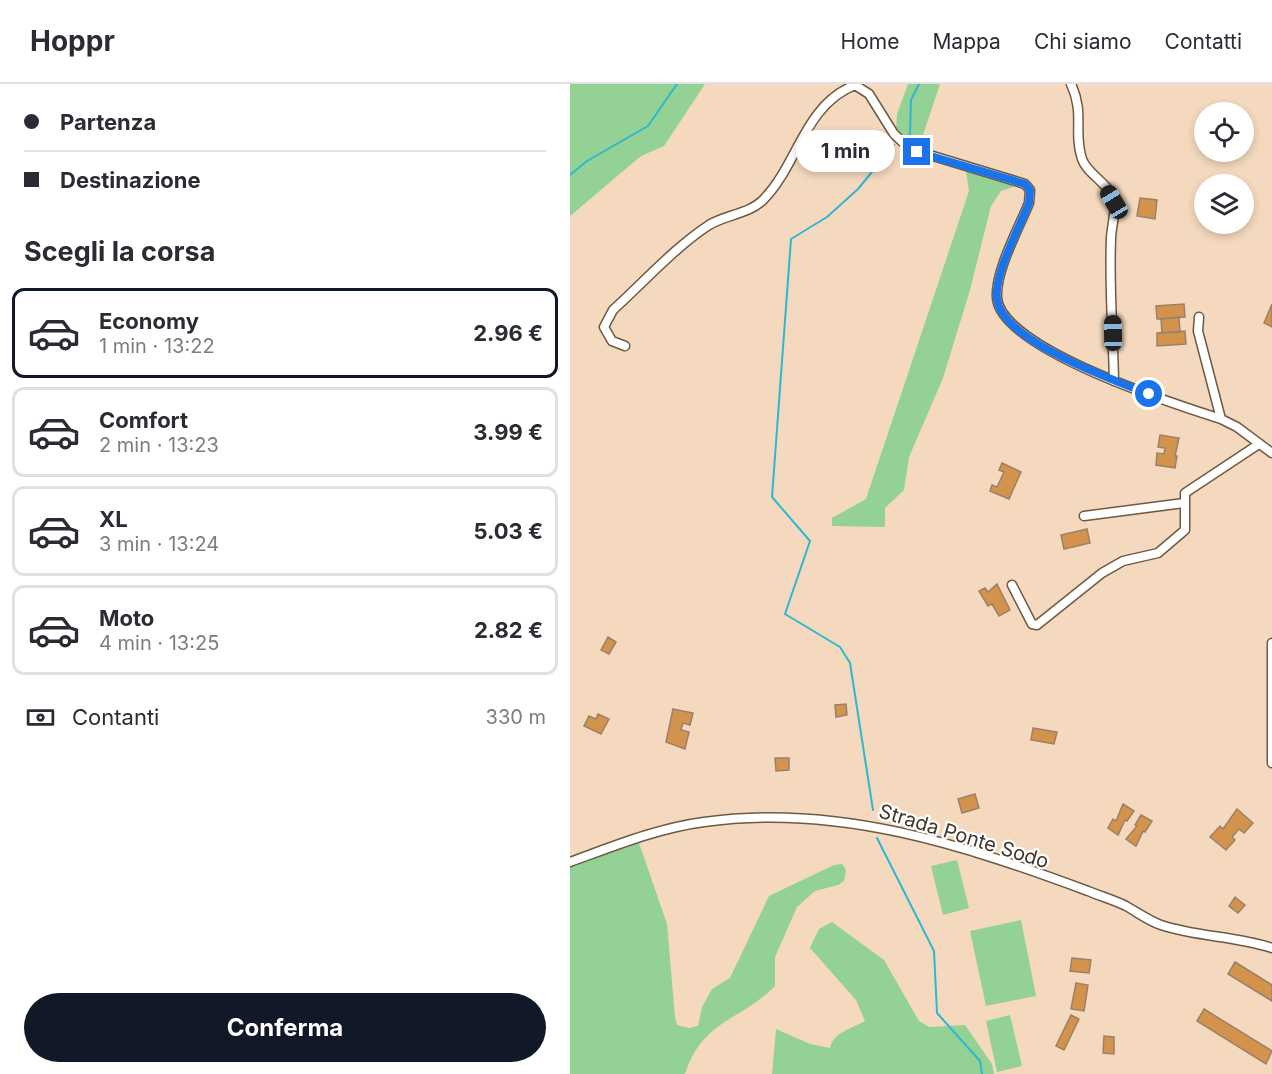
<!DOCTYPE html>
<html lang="it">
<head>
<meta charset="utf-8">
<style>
  :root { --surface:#fff; --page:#f2f2f3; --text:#2b2b33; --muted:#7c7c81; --line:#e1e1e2; --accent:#111827 }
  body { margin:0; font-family:Inter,sans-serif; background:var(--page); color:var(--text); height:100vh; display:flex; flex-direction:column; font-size:22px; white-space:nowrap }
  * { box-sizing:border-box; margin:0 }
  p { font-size:20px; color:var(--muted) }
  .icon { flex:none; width:33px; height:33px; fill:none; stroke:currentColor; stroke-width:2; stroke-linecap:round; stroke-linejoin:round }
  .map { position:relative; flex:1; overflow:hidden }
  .panel { display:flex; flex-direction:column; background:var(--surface); width:570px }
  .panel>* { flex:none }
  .banner { display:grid; align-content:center; height:132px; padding:0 24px; background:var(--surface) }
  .fabs { position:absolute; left:624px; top:18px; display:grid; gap:12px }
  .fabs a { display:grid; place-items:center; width:60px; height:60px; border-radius:50%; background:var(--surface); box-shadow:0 3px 9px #0003; font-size:30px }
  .end { position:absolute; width:27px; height:27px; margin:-14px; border:8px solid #1a73e8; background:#fff; box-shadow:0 0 0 3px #fff }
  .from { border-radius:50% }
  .bubble { position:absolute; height:42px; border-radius:21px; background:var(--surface); box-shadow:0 3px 9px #0003; font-size:20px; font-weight:700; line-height:42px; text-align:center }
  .car { position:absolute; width:18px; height:36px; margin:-18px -9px; border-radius:8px; box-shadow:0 0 4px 2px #0007; background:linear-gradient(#222 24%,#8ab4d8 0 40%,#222 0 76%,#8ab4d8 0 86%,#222 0) }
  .banner b { display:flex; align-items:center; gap:21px; height:57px; font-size:22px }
  .banner b+b { border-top:2px solid var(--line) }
  .banner i { width:15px; height:15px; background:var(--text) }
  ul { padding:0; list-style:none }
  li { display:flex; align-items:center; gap:18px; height:90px; margin:0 12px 9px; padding:0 12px; border:3px solid var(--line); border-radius:12px }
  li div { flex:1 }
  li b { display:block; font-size:22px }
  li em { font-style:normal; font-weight:700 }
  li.on { border-color:var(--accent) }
  li>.icon { width:54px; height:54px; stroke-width:1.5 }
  h2 { padding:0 24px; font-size:27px; line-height:72px }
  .pay { display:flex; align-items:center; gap:15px; height:66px; padding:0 24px; font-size:22px }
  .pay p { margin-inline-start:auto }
  .button { display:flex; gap:12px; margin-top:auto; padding:12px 24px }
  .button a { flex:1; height:69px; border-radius:36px; background:var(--accent); color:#fff; font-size:24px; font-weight:700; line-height:69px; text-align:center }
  header { display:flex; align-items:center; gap:36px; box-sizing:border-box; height:84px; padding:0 30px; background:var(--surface); border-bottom:2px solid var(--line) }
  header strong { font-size:28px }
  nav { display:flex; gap:33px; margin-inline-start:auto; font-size:21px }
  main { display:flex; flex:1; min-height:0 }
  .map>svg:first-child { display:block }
</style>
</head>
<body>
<header>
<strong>Hoppr</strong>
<nav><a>Home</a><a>Mappa</a><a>Chi siamo</a><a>Contatti</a></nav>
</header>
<main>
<section class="panel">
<div class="banner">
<b><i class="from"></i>Partenza</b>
<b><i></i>Destinazione</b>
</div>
<h2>Scegli la corsa</h2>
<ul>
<li class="on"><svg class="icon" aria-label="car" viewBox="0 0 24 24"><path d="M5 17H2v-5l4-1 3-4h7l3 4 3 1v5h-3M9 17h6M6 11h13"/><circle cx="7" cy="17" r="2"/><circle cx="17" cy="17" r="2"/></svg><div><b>Economy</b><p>1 min · 13:22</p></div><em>2.96 €</em></li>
<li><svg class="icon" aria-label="car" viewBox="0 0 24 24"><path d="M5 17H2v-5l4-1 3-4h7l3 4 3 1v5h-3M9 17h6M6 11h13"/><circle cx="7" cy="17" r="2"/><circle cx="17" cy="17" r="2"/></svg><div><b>Comfort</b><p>2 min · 13:23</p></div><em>3.99 €</em></li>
<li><svg class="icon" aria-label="car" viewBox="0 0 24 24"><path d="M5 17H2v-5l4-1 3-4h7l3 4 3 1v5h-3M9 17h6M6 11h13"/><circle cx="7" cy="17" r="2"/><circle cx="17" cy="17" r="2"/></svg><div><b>XL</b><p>3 min · 13:24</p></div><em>5.03 €</em></li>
<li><svg class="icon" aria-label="car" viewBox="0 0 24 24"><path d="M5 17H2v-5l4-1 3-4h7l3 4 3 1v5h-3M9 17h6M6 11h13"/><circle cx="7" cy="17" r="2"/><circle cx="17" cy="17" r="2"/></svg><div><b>Moto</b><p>4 min · 13:25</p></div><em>2.82 €</em></li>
</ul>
<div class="pay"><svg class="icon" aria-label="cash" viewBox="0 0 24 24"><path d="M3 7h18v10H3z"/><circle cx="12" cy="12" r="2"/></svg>Contanti<p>330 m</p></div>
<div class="button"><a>Conferma</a></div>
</section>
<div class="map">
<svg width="702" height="990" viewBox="0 0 702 990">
  <rect width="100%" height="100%" fill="#f4d9be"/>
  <path fill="#93d194" d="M0,0H135L94,62L71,72L0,132Z
    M338,0H370L351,57L345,66L326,49L327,30Z
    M396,87L446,102L431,107L421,122L400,206L373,294L339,373L334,406L315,424V443L262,442V434L296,415L399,107Z
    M69,759L97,840L105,933L107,941L119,944L128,942L132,923L142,905L160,894L199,812L264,781L272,780L276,786L274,797L268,801L245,807L227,823L205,873V902C171,937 133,935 115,990H0V783Z
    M387,776L399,824L373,831L361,782Z
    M451,836L466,912L416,922L400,847Z
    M262,838L314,876L349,937L359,943L395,941L422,980L424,990H202L206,945L240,960L260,964C263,948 283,944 295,937L286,916L240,864L249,845Z
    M440,931L452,982L427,988L416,937Z"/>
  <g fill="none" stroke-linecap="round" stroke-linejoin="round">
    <path stroke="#2fb7d2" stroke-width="2" d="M337,52L340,50L341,16L349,0
      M0,91L17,77L78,42L107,0
      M303,726L280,579L270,563L215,530L240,457L202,413L221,155L257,133L288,105L324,61
      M307,754L364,867L367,929L410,977L412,990"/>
  </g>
  <path fill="#d4934d" stroke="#9a8168" stroke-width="1.5" d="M570,114L587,116L585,135L567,132Z
    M614,220L615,233L587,235L586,222Z
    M702,220V243L694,239Z
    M609,233L610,248L592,249L591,235Z
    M615,247L616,260L587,262V249Z
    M590,351L609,354L605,372H607L605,384L586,381L587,369L594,370L595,364L588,363Z
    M432,379L451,388L439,415L420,407L422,401L427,403L434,388L429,386Z
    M517,445L520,459L494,465L491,451Z
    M427,500L440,526L429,532L422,520L418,522L409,507L415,504L418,508Z
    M38,553L46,558L39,570L31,566Z
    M276,620L277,631L266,633L265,621Z
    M103,625L123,629L120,641L113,639L111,646L119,648L115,665L96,658Z
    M28,630L39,635L31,650L14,642L19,632L26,635Z
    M463,644L487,648L484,660L461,656Z
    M205,674H219V686L206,687Z
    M405,710L409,724L392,729L388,715Z
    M553,720L564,727L557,737L555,736L548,751L538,744L543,735L546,737Z
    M667,725L683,739L674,749L669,745L662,753L665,756L656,766L640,753L650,742L653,745Z
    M571,731L582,737L575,748L573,747L566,762L556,755L567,742L565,741Z
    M665,813L675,821L668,829L659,822Z
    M502,874L521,876L519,889L500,887Z
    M665,878L702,901V917L658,890Z
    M506,899L518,901L514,927L501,925Z
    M634,925L702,967L696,980L627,937Z
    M501,931L509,935L494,966L486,962Z
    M534,952L544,953V970L533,969Z"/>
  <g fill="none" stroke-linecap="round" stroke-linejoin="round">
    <defs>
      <path id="minor" d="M501,0C515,30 503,48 512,75C518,92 541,99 544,119C546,130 541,144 541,155C539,202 543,250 544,297
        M629,233L628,247L651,335L667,343L702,369
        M55,262L42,257L34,243L43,226C74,198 104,164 139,141C155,131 179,130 193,116C228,81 234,21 285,1L299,10L324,50L340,65L455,100L460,106L459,119C449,144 425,187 427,214C431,265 607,321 651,335
        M514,432L614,419
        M442,501L462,540L467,541L532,489L553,477L588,469L615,446V409L689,360
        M702,559V679
        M0,778C44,762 88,744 134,738C267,719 394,761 518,807C530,812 544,816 556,822C567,828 579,837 591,841C627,853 666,852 702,864"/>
    </defs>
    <use href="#minor" stroke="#6f5940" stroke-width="11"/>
    <use href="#minor" stroke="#fff" stroke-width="8"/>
  </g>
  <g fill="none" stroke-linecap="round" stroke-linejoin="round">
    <path stroke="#1a73e8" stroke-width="8" d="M347,68L455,100L460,106L459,119C450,143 424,189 427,215C432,257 544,296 579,310"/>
  </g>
  <g text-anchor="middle" stroke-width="4.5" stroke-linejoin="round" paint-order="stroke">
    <g font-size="20" fill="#40362b" stroke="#fff">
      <text transform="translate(394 752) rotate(17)" y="7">Strada Ponte Sodo</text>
    </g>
  </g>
</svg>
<div class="fabs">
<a><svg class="icon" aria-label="locate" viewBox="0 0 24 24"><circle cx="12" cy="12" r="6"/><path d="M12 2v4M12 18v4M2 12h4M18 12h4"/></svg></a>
<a><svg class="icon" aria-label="layers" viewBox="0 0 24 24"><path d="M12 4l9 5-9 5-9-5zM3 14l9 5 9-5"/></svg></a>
</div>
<i class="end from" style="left:579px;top:310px"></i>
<i class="end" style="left:347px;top:68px"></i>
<div class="bubble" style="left:226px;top:46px;width:99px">1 min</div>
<i class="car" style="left:544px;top:118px;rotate:329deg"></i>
<i class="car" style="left:543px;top:249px;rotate:359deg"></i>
</div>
</main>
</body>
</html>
